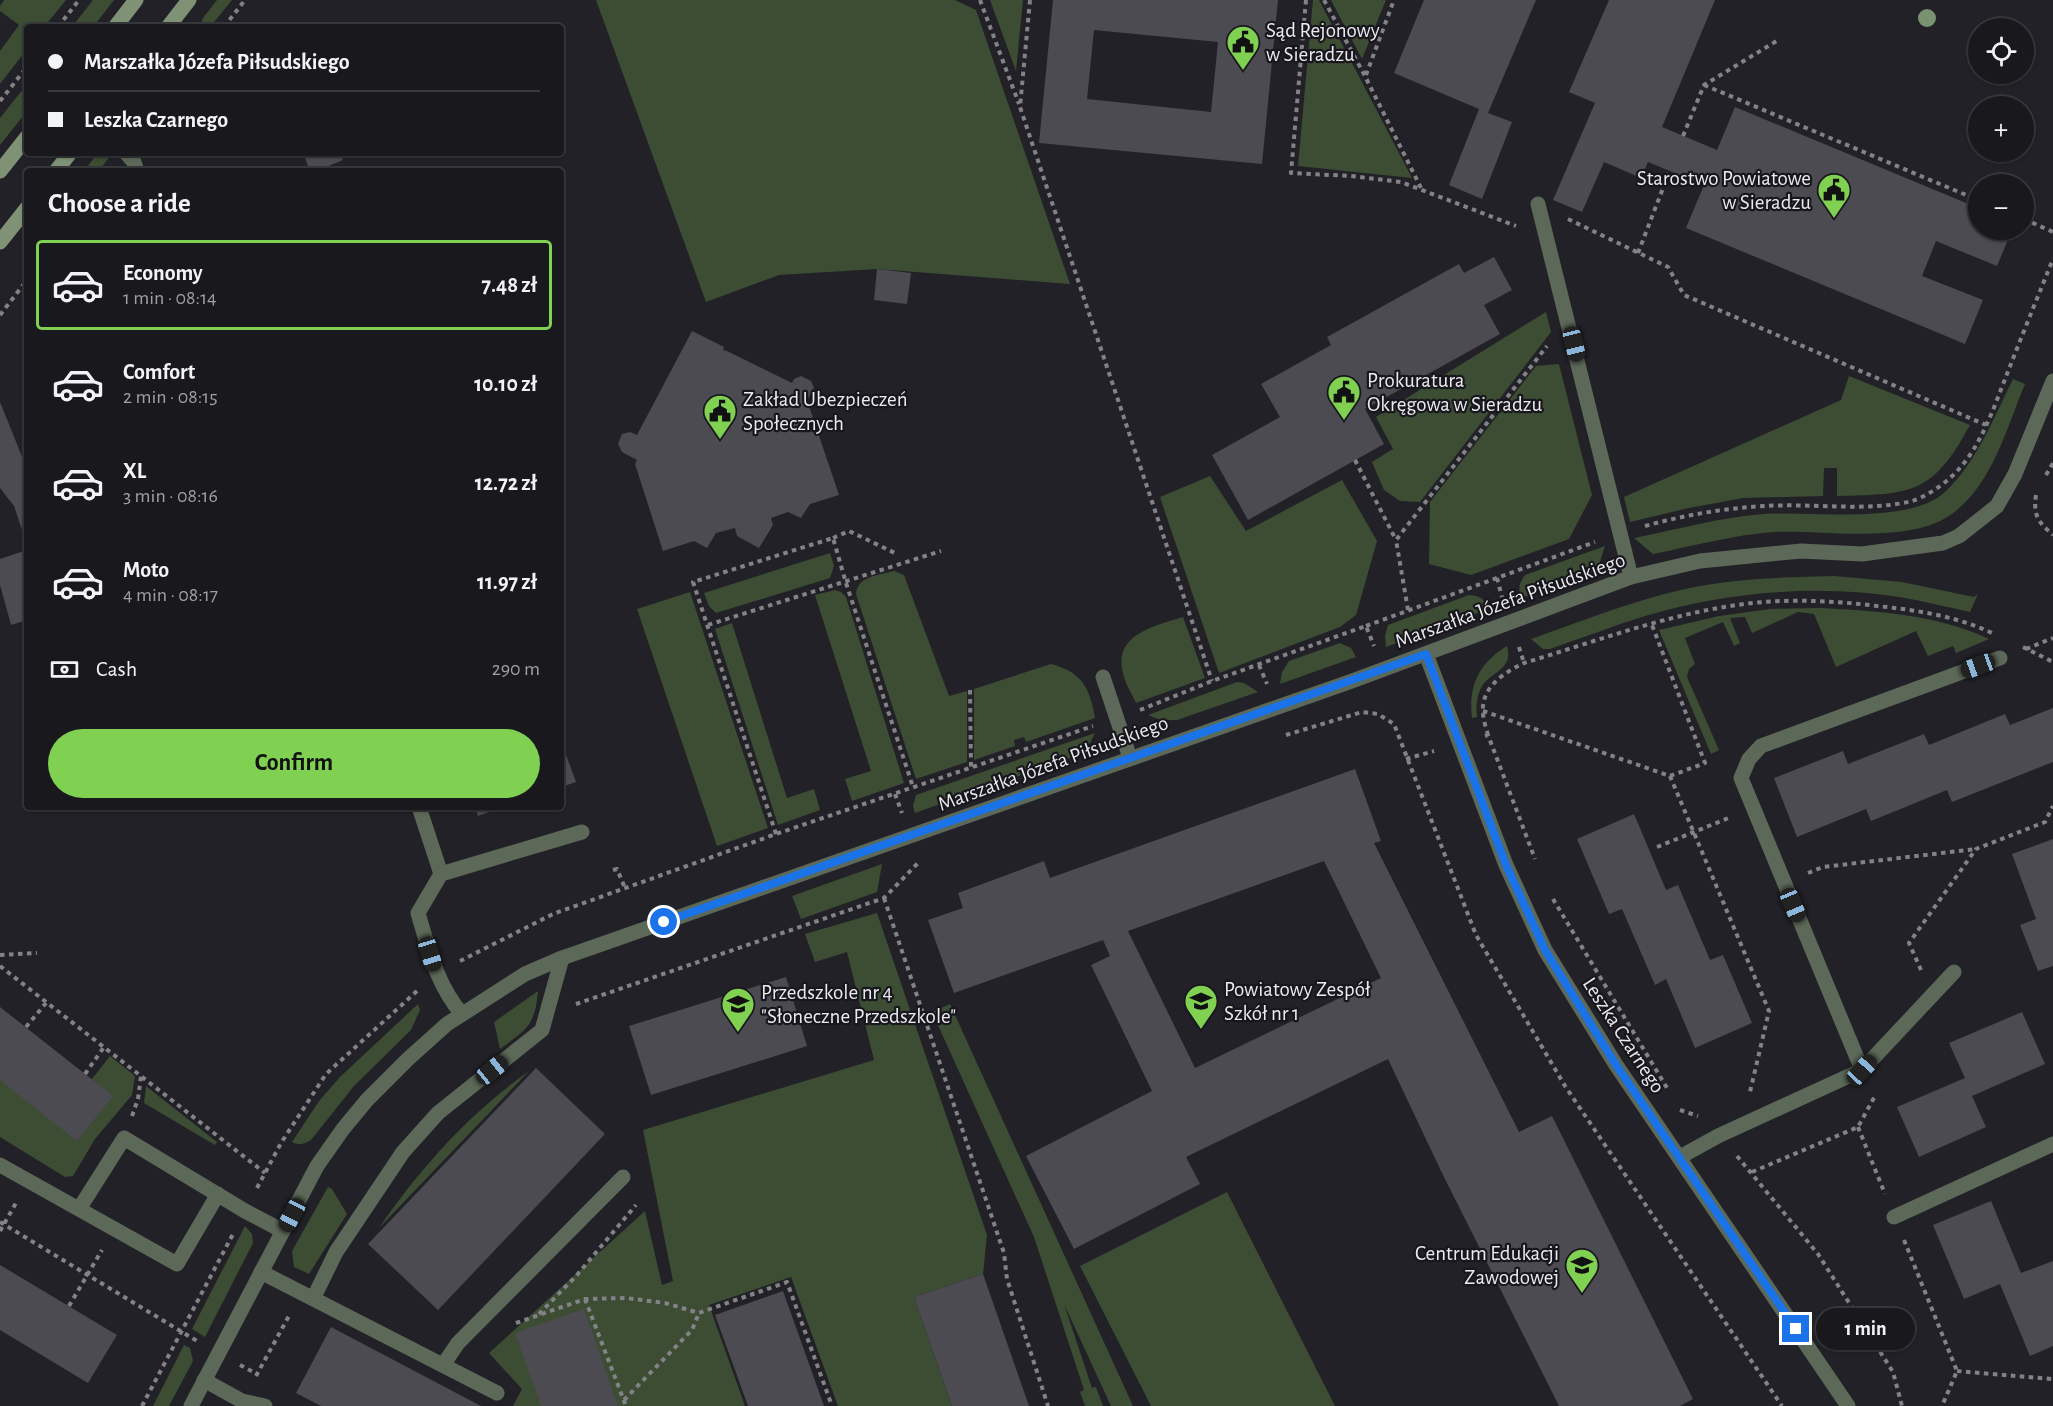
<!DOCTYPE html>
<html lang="en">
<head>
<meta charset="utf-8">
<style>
  :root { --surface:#19191d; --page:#222226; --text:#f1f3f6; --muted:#9fa0a4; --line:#37383b; --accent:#80d051 }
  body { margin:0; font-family:"Alegreya Sans",sans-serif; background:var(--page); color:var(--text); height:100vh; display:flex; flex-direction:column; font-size:22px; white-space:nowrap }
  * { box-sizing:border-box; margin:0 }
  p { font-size:20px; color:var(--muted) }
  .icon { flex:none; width:33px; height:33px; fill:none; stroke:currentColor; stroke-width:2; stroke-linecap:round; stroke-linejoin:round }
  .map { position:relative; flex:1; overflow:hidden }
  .drawer { position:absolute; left:24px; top:168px; width:540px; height:642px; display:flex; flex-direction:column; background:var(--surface); border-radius:6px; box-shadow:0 2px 4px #0004,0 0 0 2px var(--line) }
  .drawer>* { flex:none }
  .top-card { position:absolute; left:24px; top:24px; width:540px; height:132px; border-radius:6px; box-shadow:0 2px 4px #0004,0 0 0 2px var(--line); display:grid; align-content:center; height:132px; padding:0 24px; background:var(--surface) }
  .controls { position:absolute; left:1968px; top:18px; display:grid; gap:12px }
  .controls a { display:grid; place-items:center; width:66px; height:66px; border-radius:50%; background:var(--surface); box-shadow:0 2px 4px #0004,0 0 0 2px var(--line); font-size:30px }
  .end { position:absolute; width:27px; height:27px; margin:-14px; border:8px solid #1a73e8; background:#fff; box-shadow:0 0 0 3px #fff }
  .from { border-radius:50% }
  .bubble { position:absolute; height:42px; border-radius:21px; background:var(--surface); box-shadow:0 2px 4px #0004,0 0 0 2px var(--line); font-size:20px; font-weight:600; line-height:42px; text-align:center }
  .car { position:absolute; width:18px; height:36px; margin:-18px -9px; border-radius:8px; box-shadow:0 0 4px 2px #0007; background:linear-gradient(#222 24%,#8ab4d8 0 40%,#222 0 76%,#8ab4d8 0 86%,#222 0) }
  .top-card b { display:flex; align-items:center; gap:21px; height:57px; font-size:22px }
  .top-card b+b { border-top:2px solid var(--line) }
  .top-card i { width:15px; height:15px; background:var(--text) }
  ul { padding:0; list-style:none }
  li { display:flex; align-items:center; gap:18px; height:90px; margin:0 12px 9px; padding:0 12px; border:3px solid transparent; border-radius:6px }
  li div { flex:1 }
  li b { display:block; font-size:22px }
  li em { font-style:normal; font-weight:600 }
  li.current { border-color:var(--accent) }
  li>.icon { width:54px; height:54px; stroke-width:1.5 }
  h2 { padding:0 24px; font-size:27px; line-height:72px }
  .pay { display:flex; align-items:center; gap:15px; height:66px; padding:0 24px; font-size:22px }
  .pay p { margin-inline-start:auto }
  .primary-button { display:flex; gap:12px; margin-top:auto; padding:12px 24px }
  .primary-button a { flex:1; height:69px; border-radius:36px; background:var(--accent); color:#111; font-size:24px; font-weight:600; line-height:69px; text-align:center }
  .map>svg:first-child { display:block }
</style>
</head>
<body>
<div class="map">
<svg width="2053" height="1406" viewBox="0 0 2053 1406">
  <rect width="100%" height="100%" fill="#212127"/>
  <path fill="#3c4d33" d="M4,0H66L44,27H27V49L0,84V51L19,25L0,11V6Z
    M93,0H114L93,27H72Z
    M217,0H232L210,27H200L203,18Z
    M596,0H955L976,10L1070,284L877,269L779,275L706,302Z
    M990,0H1023L1016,71Z
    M1313,0H1319L1412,178L1298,166Z
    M1331,0H1386L1362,59Z
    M27,84V111L0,145V118Z
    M105,153L110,156L99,171H84L97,154Z
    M1546,312L1551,332L1420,502L1400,501L1384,490L1372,462L1393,449L1376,417Z
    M1559,364L1592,495L1569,539L1471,575L1429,564L1430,502L1536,366Z
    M1849,376L1970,425C1932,495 1912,494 1837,496V468H1824L1823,496L1743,498L1689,508L1630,522L1624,497L1841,400Z
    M2013,379L2025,384C2006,429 1992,487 1949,516C1907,544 1823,530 1774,532C1733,535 1693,546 1653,554L1634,538C1676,530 1720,517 1764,514C1811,511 1910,525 1945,492C1977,462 1994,417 2013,379Z
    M1210,476L1246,531L1342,480L1377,541L1356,615L1340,627L1219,673L1160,497Z
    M1605,546L1597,571L1521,598C1518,588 1519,583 1525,575Z
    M830,553L834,566L830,578L716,613L709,606L704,593Z
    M894,571L904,575L949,696L967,691V762L916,779L856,594C857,576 880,575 894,571Z
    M1834,576L1902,582L1974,597L1978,594L1970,612C1947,607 1923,601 1899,597C1816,584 1726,592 1645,616C1613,626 1582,638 1550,649H1543L1531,639C1588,619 1646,595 1706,585C1749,578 1791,577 1834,576Z
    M835,590L841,592L846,597L904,783L852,801L845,779L871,771L815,595Z
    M690,592L768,828L717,846L637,609Z
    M1469,595C1480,596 1484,598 1488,609L1386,647L1385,636L1388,625Z
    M1819,608C1877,611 1935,614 1989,639L1956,653L1953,646L1928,656L1916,631L1836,667L1814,614L1798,612L1752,633L1745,617L1730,618L1740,643L1734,646L1723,622L1685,638L1695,664L1689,669L1687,677L1719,750L1711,754L1659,630L1719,616L1770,609Z
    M1183,617L1205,678L1136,703C1132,694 1125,684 1123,673C1113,634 1155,626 1183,617Z
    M732,623L787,798L814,789L820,810L778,825L715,629Z
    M1340,643L1351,648L1356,657L1280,684L1282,672L1289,661Z
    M1507,646C1514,671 1490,671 1481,688C1476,698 1476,708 1477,717L1472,718C1468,686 1479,663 1507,646Z
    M1051,664C1082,672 1090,688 1095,718L1026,742L1024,737L1014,740L1015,746L974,760V689Z
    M1237,682L1244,683L1258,692L1177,720H1161L1148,715Z
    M1095,733L1090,743L1075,756L915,813L913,806L916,795Z
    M882,864L877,892L801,919L792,896Z
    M877,913L987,1235L983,1274L914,1297L952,1406H838L791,1277L709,1305L745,1406H513L522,1389L489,1353L645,1211L662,1285L673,1281L643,1130L874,1060L847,952L815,962L805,934Z
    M538,991C535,1026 527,1029 500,1049L494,1022Z
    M418,1004L420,1010L411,1030L354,1086L311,1140C304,1144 300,1146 292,1142L319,1101L340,1077Z
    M950,1004L1133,1406H1111L1064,1304L1092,1388L1096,1387L1103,1406H1085L1080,1392L1084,1390L1034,1237L932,1012Z
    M110,1056L135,1076L132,1095L95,1139L73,1176L65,1177L0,1137V1080L92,1079Z
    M529,1071L379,1228C420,1168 470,1113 529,1071Z
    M146,1086L217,1142L215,1145L144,1103Z
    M328,1187L332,1189L347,1214L309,1274L294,1267L292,1251Z
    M1227,1192L1335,1406H1151L1080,1266Z
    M245,1226L252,1234L253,1243L205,1337L192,1329Z
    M184,1345L190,1348L193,1361L169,1406H153Z"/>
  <path fill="#4c4b52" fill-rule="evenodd" d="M1053,0H1278L1262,164L1039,143ZM1094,30L1218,42L1211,112L1087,99Z
    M1424,0H1536L1488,113L1512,122L1482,199L1449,185L1479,109L1394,73Z
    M1609,0H1715L1662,127L1717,150L1735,107L1978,208V230H2012L1997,266L1936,241L1922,276L1983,300L1965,344L1686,228L1704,185L1648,162L1641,178L1604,162L1582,212L1553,200L1595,103L1569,92Z
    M303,153H340L343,160L316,171H310Z
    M1494,257L1512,290L1484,305L1500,334L1365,409L1384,444L1248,520L1212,455L1280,417L1261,384L1331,345L1327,337L1459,264L1464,273Z
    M877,269L911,273L907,304L874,300Z
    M692,331L724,347L723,350L727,351L792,383L794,379L801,376L811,381L814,388L805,404L809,406L839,495L810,504L801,518L788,512L771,518L773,525L759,548L737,536L735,528L716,533L707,548L694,541L663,551L635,464L637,460L622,452L618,444L622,434L630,432L637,435Z
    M0,402L27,469V545L14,506L0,488Z
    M27,550V620L11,625L0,585V559Z
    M2053,708V762L1952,802L1947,790L1871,821L1866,809L1797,837L1774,778L1843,751L1848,764L1924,734L1929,745L2005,714L2010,725Z
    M561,741L576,782L561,787Z
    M1355,769L1381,841L1374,843L1519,1132L1552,1116L1693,1399L1680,1406H1559L1441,1171L1388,1059L1186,1157L1200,1184L1074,1249L1026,1156L1152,1091L1091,965L1110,956L1103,940L954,993L928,920L963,908L958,893L1044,861L1050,878ZM1324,861L1381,978L1195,1068L1128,931Z
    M475,807H503L478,816Z
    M1634,814L1666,890L1678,885L1710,960L1723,955L1752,1023L1695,1048L1666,979L1655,985L1622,909L1609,914L1577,839Z
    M2053,839V966L2038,971L2020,925L2036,919L2012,854Z
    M786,977L807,1046L651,1095L629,1026Z
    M0,1007L113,1096L77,1141L0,1080Z
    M2022,1012L2045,1064L1972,1096L1986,1127L1919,1157L1897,1107L1965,1078L1949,1043Z
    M536,1068L605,1134L438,1310L368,1244Z
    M1991,1201L2021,1273L2053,1261V1346L2030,1356L2000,1284L1964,1299L1933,1225Z
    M0,1265L117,1335L88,1383L0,1330Z
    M983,1274L1029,1406H952L914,1297Z
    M783,1291L824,1406H748L715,1315Z
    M584,1309L618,1406H541L515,1333Z
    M331,1327L481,1406H321L296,1393Z"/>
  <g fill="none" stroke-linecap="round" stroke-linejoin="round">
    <path stroke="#828287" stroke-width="4" stroke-dasharray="4.5 4.5" stroke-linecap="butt" d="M980,0L1019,104
      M1030,0L1020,107L1212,681
      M1306,0L1291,173L1351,176L1401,182L1516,226
      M1324,0L1365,76L1422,190
      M58,27L79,0
      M224,27L245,0
      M1366,75L1394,0
      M1704,85L1978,200
      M0,101L27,67
      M1683,136L1704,85L1780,39
      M1568,219L1668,267L1684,295L1986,425
      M2024,219L2053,232
      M1638,253L1670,170
      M0,315L27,280
      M1355,460L1396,540
      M2046,475L2053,463
      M2036,495C2033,515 2038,522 2053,535
      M1645,526C1685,515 1725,508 1766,506C1811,503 1870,512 1912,501C1925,497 1940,487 1951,477C1981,450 1994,406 2009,369C2023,333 2038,296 2053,259
      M833,538L849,531L895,553
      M1497,578L1502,597
      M1408,610L1396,540L1547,346
      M708,625L941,551
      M1366,626L1595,542
      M1519,647L1524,663
      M2023,647L2053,662
      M2026,649L2053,638
      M1259,665L1267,684
      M970,690L971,767
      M1140,710L1212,681L1366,626L1374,646
      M1483,711L1670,776L1705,763L1652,625
      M1286,735L1362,712L1378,714L1394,724L1476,935L1565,1086L1782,1406
      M1488,735C1486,728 1483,719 1483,712C1481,687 1505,672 1524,663C1607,638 1694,604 1781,601C1813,600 1845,602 1877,606C1916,610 1956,616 1992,633
      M1485,736L1488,735L1535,859
      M1406,759L1434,751
      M1670,776L1769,1011L1750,1092
      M895,794L902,813
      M776,834L693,582L833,538L846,583L913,787
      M1657,847L1731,817
      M613,870L617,869L625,888
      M1808,873L1823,867L1976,849
      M884,898L1004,1253L1007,1279L1048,1406
      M1553,899L1667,1088
      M0,955L37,953
      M460,961L553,914L776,834L1093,726
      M0,966L265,1173
      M1921,970L1909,943L1976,849L2045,822L2053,806
      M576,1004L884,898L919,862
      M26,1027L46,1003
      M85,1074L104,1047
      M1680,1110L1698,1116
      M132,1116L138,1099L141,1076
      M1858,1127L1885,1194
      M1737,1156L1818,1254L1893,1372L1902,1406
      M1752,1172L1858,1127L1876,1094
      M257,1188L281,1143L326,1074L417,991
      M0,1222L197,1341
      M0,1231L16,1203
      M1904,1240L1957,1371L1942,1406
      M585,1299L626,1406
      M69,1306L102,1250
      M539,1314L577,1275L636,1205
      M516,1323L585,1299L626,1298L665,1303L699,1313L787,1282L832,1406
      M240,1365L257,1374
      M1957,1371L2052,1379L2053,1381
      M256,1376L290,1314
      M624,1400L692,1330L699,1313
      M142,1406L233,1234"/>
    <path stroke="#5d6958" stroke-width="15" d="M126,153L134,162L137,171
      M1538,204L1631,577
      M1103,677L1130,758
      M419,807L441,874L418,913C429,950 437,985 462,1014
      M441,874L582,832
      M1862,1070L1954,972
      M1680,1157L1718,1136L1862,1070L1741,778L1749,759L1761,746L2000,658
      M0,1165L177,1264L218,1194
      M79,1209L124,1138L245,1211L283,1231
      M1894,1217L2053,1144
      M261,1272L497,1393
      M313,1299L336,1252L403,1152L438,1113L542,1030L562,958
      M443,1365L458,1343L623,1177
      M204,1380L242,1401L265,1406"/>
    <path stroke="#5d6958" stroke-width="15" d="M1426,654L1506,865L1545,950L1616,1065L1848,1406
      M191,1406L317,1166L343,1129L367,1100L408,1059L447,1024L525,974L562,958L1352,681L1631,577L1700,561L1801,551L1862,554L1943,543L1959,536L1997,506L2015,474L2053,381"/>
    <path stroke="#7f9276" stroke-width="15" d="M115,27L136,0
      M168,27L189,0
      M0,171L27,137
      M56,171L70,153
      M0,242L27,208"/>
  </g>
  <circle fill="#799270" cx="1927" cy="18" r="9"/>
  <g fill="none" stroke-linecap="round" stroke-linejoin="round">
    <path stroke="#1a73e8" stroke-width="8" d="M664,922L1426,654L1506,865L1545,950L1616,1065L1796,1329"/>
  </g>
  <defs>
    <symbol id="civic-pin" viewBox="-11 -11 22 30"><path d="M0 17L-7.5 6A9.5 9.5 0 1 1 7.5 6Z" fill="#80d051" stroke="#18171d"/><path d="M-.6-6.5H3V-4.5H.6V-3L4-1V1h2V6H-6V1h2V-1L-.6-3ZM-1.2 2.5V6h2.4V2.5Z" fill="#111"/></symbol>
    <symbol id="school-pin" viewBox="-11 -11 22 30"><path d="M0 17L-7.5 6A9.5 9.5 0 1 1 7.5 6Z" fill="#80d051" stroke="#18171d"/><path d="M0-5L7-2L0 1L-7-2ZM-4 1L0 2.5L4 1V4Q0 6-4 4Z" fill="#111"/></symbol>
  </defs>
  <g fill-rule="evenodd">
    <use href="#civic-pin" x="1224" y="23" width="38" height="52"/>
    <use href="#civic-pin" x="1815" y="171" width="38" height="52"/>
    <use href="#civic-pin" x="1325" y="373" width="38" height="52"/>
    <use href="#civic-pin" x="701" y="392" width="38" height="52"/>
    <use href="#school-pin" x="1182" y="982" width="38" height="52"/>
    <use href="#school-pin" x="719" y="985" width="38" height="52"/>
    <use href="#school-pin" x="1563" y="1246" width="38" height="52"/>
  </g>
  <g text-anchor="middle" stroke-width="4.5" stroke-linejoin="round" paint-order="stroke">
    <g font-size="21" fill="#eaeaef" stroke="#18171d" text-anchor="start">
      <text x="1266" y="37">Sąd Rejonowy<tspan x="1266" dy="24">w Sieradzu</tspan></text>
      <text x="1811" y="185" text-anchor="end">Starostwo Powiatowe<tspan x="1811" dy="24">w Sieradzu</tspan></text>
      <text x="1367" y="387">Prokuratura<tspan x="1367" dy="24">Okręgowa w Sieradzu</tspan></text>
      <text x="743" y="406">Zakład Ubezpieczeń<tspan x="743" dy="24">Społecznych</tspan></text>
      <text x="1224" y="996">Powiatowy Zespół<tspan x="1224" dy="24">Szkół nr 1</tspan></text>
      <text x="761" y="999">Przedszkole nr 4<tspan x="761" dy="24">"Słoneczne Przedszkole"</tspan></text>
      <text x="1559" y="1260" text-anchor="end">Centrum Edukacji<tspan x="1559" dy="24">Zawodowej</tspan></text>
    </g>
    <g font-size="21" fill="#eaeaef" stroke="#18171d">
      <text transform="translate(1510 600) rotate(-20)" y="7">Marszałka Józefa Piłsudskiego</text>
      <text transform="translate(1053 763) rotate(-20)" y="7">Marszałka Józefa Piłsudskiego</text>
      <text transform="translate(1624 1035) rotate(57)" y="7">Leszka Czarnego</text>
    </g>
  </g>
</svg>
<div class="controls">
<a><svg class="icon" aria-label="locate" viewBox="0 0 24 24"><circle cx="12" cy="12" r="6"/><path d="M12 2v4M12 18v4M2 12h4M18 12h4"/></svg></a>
<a>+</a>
<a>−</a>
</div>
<i class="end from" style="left:664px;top:922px"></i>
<i class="end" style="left:1796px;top:1329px"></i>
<div class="bubble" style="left:1816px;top:1308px;width:99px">1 min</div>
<i class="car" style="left:1574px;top:344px;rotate:166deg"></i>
<i class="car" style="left:1978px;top:666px;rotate:250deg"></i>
<i class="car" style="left:1793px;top:905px;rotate:157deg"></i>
<i class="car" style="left:430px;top:954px;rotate:163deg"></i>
<i class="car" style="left:492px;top:1070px;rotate:51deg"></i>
<i class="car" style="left:1862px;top:1070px;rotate:43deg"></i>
<i class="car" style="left:292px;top:1215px;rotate:208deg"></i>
<div class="top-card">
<b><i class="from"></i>Marszałka Józefa Piłsudskiego</b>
<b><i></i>Leszka Czarnego</b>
</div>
<section class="drawer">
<h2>Choose a ride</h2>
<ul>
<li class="current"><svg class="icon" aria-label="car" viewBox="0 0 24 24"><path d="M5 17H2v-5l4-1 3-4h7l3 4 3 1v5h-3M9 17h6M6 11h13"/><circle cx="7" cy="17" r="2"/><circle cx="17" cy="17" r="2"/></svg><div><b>Economy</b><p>1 min · 08:14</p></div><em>7.48 zł</em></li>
<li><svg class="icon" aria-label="car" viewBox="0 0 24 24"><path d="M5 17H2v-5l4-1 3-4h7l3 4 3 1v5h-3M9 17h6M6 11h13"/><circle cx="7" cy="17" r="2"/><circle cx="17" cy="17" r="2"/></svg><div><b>Comfort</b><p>2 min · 08:15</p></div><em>10.10 zł</em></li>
<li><svg class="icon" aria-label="car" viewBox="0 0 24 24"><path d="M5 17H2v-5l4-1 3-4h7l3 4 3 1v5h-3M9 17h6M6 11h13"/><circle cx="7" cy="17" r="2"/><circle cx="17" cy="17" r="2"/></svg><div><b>XL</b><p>3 min · 08:16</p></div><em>12.72 zł</em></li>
<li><svg class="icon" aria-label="car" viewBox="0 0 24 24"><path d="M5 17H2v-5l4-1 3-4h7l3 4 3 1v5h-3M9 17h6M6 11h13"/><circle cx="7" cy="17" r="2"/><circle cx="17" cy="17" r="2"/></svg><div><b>Moto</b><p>4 min · 08:17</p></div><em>11.97 zł</em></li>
</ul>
<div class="pay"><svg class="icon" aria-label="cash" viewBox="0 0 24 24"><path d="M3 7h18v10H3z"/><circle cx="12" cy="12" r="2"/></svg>Cash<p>290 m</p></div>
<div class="primary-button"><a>Confirm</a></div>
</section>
</div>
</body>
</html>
